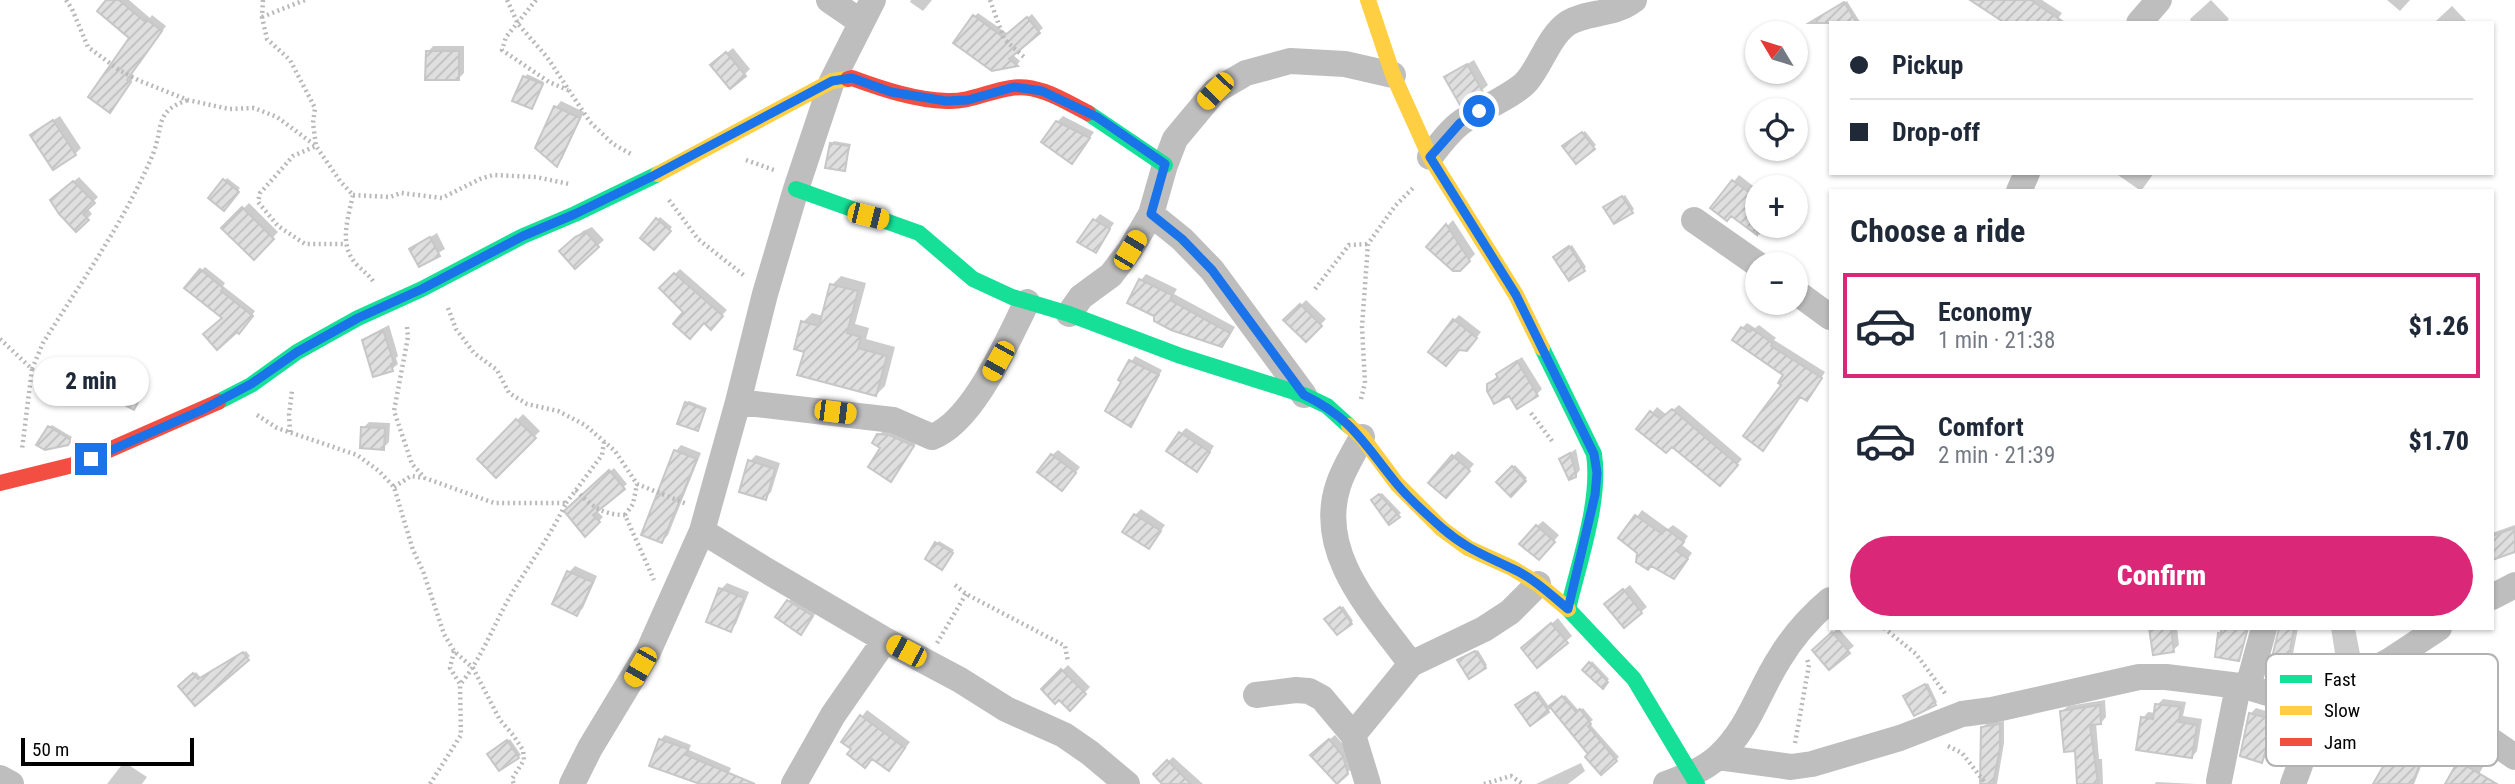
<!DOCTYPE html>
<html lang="en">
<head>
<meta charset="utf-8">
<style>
  :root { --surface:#fff; --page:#f6f6f7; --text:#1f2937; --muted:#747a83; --line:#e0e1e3; --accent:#db2777 }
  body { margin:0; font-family:"Roboto Condensed",sans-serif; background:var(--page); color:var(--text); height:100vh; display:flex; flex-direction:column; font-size:26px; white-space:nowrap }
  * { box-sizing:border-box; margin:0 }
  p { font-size:23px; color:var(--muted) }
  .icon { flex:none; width:38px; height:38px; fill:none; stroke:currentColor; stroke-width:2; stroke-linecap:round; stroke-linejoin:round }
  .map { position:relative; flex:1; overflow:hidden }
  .side { position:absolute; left:1829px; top:189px; width:665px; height:441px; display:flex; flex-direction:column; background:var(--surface); border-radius:0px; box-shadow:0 2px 5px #0004 }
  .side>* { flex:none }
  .top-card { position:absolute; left:1829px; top:21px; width:665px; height:154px; border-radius:0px; box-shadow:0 2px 5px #0004; display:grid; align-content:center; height:154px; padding:0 21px; background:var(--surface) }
  .needle { width:46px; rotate:308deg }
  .tools { position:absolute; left:1745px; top:21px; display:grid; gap:14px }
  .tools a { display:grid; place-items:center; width:63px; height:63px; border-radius:50%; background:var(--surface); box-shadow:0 2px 5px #0004; font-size:35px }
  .scale { position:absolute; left:21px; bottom:18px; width:173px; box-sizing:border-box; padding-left:7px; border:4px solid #000; border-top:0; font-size:19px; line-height:24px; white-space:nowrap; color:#000; -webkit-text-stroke:5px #fff; paint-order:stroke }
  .end { position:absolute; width:32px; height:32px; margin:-16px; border:9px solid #1a73e8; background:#fff; box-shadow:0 0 0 4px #fff }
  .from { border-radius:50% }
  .bubble { position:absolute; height:49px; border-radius:24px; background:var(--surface); box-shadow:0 2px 5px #0004; font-size:23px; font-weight:800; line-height:49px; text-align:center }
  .car { position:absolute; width:21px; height:42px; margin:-21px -10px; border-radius:9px; box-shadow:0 0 5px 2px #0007; background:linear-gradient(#f5c518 24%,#345 0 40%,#f5c518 0 76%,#345 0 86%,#f5c518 0) }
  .top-card b { display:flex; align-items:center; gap:24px; height:66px; font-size:26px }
  .top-card b+b { border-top:2px solid var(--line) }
  .top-card i { width:18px; height:18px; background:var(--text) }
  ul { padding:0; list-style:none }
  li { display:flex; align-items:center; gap:21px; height:105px; margin:0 14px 10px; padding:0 7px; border:4px solid transparent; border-radius:0px }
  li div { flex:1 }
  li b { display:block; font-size:26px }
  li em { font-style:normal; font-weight:800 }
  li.on { border-color:var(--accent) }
  li>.icon { width:63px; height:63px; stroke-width:1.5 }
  h2 { padding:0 21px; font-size:32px; line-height:84px }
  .action { display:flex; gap:14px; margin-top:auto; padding:14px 21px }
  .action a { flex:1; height:80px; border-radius:42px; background:var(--accent); color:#fff; font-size:28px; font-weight:800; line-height:80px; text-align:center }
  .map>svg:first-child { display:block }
</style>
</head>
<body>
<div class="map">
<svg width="2515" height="784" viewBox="0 0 2515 784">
  <defs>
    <pattern id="building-hatch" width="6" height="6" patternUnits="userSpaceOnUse" patternTransform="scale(1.75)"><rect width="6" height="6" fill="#dfdfdf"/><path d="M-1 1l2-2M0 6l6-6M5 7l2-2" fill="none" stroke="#bebebe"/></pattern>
  </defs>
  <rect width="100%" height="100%" fill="#fff"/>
  <path fill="#0003" d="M109,0H129L150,18L152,15L166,26L130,74L134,77L115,106L131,37Z
    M911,0H932L923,11L910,2Z
    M1969,0H2042L2062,13L2055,23H2006Z
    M2211,0L2229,19L2225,23H2192L2190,19Z
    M2387,0H2410L2400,11Z
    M1847,1L1860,22V23H1835L1831,10Z
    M2452,6L2468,23H2434L2437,20Z
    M978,13L1008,34L1032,14L1043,28L1012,54L1020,61L1017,65L993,69L974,17Z
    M433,46H464V73L458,79L428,52Z
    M733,48L750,69L745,74L718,60Z
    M1474,60L1488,85L1482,90L1446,77Z
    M527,74L544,82L532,107L515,100Z
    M561,101L584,112L562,159L556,165V107Z
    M60,116L81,148L75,154L38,130Z
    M1063,116L1094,132L1077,156L1057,122Z
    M1585,131L1596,145L1576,162L1567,144Z
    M834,141L851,144L844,169L832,143Z
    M2115,173H2154L2141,191Z
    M1739,175L1757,189V226H1767L1759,235L1732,214L1713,208Z
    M79,177L98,197L87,208L92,214L76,229L57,195Z
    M227,178L240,188L224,209L210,198Z
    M1625,195L1634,209L1632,211L1608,205Z
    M249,203L278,232L254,257L224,228Z
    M1100,214L1114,223L1095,251V220Z
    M660,217L672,227L654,248L642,237Z
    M1453,220L1475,254L1460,270L1428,246Z
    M592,227L604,240L575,266L562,251L583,231Z
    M437,233L445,249L420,264L412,249Z
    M1572,245L1586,267L1584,269L1557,255Z
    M205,267L225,283L223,286L255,311L243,328L224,318L201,271Z
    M680,269L727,310L711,327L685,312L661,288Z
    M1146,274L1177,289L1174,294L1235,327L1228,339L1222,345L1130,303L1141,280Z
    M841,276L866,283L855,324L869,328L866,339L895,347L885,386L876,395L806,350L803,322L812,313L823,316L832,285Z
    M1306,300L1326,319L1306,340L1286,320Z
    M1459,315L1481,332L1472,343L1454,320Z
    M1747,323L1755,328L1759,325L1776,338L1774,340L1825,372L1811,394L1784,385L1786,374L1742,328Z
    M389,325L398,356L396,358L398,364L392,369L364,340L370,335Z
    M1135,356L1162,370L1131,425L1124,381L1120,380Z
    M1522,357L1542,389L1537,394L1488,385L1503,370Z
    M127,373L149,384L133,408L122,378Z
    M689,401L707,408L697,429L686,403Z
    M1679,405L1742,459L1725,479L1652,413L1657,407L1667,415Z
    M523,414L540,431L496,475L480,459Z
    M369,422L390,423L389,442L383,448L363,428Z
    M52,425L72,437L70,440L49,427Z
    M1186,428L1214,446L1202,464L1181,433Z
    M885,429L918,440L896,474L879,435Z
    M681,445L701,453L668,535L662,541L643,534L676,451Z
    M1576,449L1580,470L1575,476L1561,459Z
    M1058,450L1080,467L1068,483L1052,455Z
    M1458,451L1474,464L1452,490L1453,456Z
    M756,455L780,463L771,492L765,498L750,461Z
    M1515,465L1527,478L1511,494L1499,482Z
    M614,468L627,484L596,510L603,517L585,535L566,511Z
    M1382,493L1401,513L1390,523L1373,500Z
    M1141,509L1165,525L1149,547L1135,515Z
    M1642,510L1668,529L1673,525L1688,536L1682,545L1692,553L1679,571L1652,564L1621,538Z
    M1543,521L1559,535L1545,552L1537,526Z
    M2515,525V550L2492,558V533Z
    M939,541L954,550L944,565L937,543Z
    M575,566L597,576L583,608L577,614L555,603L569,572Z
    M727,583L749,592L736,624L730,630L721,589Z
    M1630,585L1647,607L1641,612L1612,599Z
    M794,596L818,610L801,632L788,602Z
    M1343,606L1353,621L1350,623L1329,617Z
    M1558,618L1572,636L1538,666L1529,643Z
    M1838,628L1854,646L1848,651L1820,644Z
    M2151,628H2177L2179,645L2173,650Z
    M2281,628H2298L2293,654L2283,667Z
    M2331,628H2355L2360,654L2354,660L2337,666Z
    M1478,650L1487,665L1485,667L1459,660Z
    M246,651L250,656L195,704L180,686L196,672L201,678Z
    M1592,661L1609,679L1603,686L1584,670Z
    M1068,665L1090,687L1070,708L1059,698L1043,689Z
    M1928,683L1937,702L1935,704L1905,696Z
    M1538,691L1550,708L1565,695L1579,711L1583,708L1593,720L1589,723L1619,757L1601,773L1591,754L1552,707L1548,711L1520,703Z
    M2163,699L2186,702L2183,716L2202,719L2197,751L2192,757L2143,718L2148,712L2156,713L2157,705Z
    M2105,700L2106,717L2101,723H2096L2099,759H2102L2103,784H2078L2077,749L2062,711L2068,706Z
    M2256,708L2279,715L2267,755L2262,761L2250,714Z
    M867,710L910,742L894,763L873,757L843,741Z
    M2352,711L2404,725L2410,718L2436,729L2414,784H2375L2391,757L2347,717Z
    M2004,721V743L1997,784H1982V728L1987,723Z
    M665,735L691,745L689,750L731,768L724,784H705L651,765L661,739Z
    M1335,735L1348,750L1353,767L1347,773L1318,749Z
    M510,739L521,755L499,769L492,752Z
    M1173,757L1203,784H1165L1155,774Z
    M2465,757L2483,767L2479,774L2495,784H2447Z
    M124,762L147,777L142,784H107Z
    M1581,763L1585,771L1568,784H1536Z
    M2156,782L2196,784H2155Z"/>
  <path fill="url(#building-hatch)" stroke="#c7c7c7" stroke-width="2" d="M106,0H119L144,21L146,19L162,31L127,80L131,82L110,113L88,97L129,38L97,11Z
    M1970,0H2031L2065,23H2005Z
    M1844,2L1857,23H1809Z
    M973,15L1003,37L1027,17L1040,33L1009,59L1018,66L992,71L953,43Z
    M426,51H459V80H425Z
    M726,52L746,76L730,89L710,65Z
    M1467,64L1483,92L1460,105L1444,77Z
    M523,76L543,84L532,109L512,101Z
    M554,106L580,118L557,167L535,148Z
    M53,120L76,155L53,170L30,135Z
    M1056,121L1090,138L1072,164L1041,142Z
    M1582,132L1595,149L1576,164L1562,146Z
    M830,143L849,146L845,171L825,168Z
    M223,179L239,192L224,211L208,198Z
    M1732,180L1757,198V235L1731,216L1727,221L1710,208Z
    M73,181L95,203L83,214L89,220L76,232L59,214L50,200Z
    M1622,196L1633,213L1614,224L1603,207Z
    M242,207L274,239L254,260L221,228Z
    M656,218L671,231L654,250L640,238Z
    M1093,219L1110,229L1096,253L1077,242Z
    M1446,224L1470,261L1460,271H1453L1426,247Z
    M586,232L599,247L575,269L559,251L575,237Z
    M430,237L440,256L419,267L409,249Z
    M1569,246L1585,271L1569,281L1553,257Z
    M200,269L223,288L221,291L253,316L239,334L237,332L217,350L203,334L222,318L184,288Z
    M674,273L723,316L711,330L704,323L690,339L673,324L683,312L659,288Z
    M1139,279L1172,295L1170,300L1230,333L1222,347L1171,330L1154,321V316L1127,303Z
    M830,284L858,291L847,333L861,337L858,348L887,356L876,396L797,375L804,352L794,349L801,321L819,326Z
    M1300,304L1322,326L1306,342L1283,320Z
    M1453,319L1477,338L1467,351L1459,350L1446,366L1428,352Z
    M1741,327L1750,332L1752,329L1772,343L1771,346L1822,378L1807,401L1800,397L1763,451L1743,436L1781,385L1778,383L1783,375L1732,340Z
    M383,330L394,363L391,364L393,371L373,377L362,340Z
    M1129,360L1159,375L1131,427L1105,411L1121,382L1118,380Z
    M1517,361L1538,396L1517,409L1509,396L1494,404L1487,391V384L1498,378L1496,374Z
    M120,377L144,390L134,410L109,397Z
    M685,402L705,410L698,431L677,424Z
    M1672,409L1738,465L1720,486L1672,447L1666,453L1636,429L1650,411L1660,419Z
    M516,419L536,438L496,478L477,459Z
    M48,426L71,440L68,445L45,450L36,445Z
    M361,427L385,428L384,450L360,448Z
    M1179,432L1210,452L1197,472L1166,451Z
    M877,434L889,435L914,446L891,482L868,467L880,448L872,443Z
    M674,450L697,459L662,543L641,535Z
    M1570,453L1576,474V477L1569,480L1559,459Z
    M1051,454L1076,473L1062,491L1037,472Z
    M1452,455L1470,471L1446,498L1428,483Z
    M748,460L775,469L766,500L739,492Z
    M1512,466L1526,481L1511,497L1496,482Z
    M609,470L625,489L593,515L600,522L585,537L564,511Z
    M1379,494L1400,517L1389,525L1371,500Z
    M1134,514L1161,531L1149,549L1122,532Z
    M1635,515L1662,534L1666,529L1684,542L1677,551L1688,559L1674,579L1651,566L1648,570L1636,562L1637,553L1618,538Z
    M1536,525L1555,542L1539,560L1519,544Z
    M2515,528V552L2492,560V536Z
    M935,542L953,553L942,570L925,559Z
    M567,571L593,582L577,616L552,604Z
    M719,588L744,598L731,632L706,622Z
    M1623,589L1642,613L1624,628L1604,604Z
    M787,600L813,616L801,635L775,617Z
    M1340,607L1352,624L1337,635L1324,619Z
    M1551,623L1568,643L1537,668L1521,648Z
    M2149,628H2171L2174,652L2153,655Z
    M2221,628H2248L2239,661L2215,657L2218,633L2221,634Z
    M2279,628H2294L2288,661H2285L2283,669L2270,666Z
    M1832,632L1850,653L1829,670L1812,650Z
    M1475,651L1486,668L1469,679L1457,660Z
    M243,652L249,660L195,706L178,686L193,673L198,679Z
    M1589,662L1608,682L1603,689L1582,670Z
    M1061,669L1086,694L1070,711L1059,700L1055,704L1041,689Z
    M1925,684L1936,705L1914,716L1903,696Z
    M1535,692L1549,712L1530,726L1515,705Z
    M1562,696L1576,712L1580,709L1591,724L1588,726L1617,761L1601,775L1585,757L1588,754L1549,706Z
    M2155,704L2181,707L2179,722L2197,725L2192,758L2136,750L2141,717L2153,719Z
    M2100,705L2101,724L2090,725L2098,784H2077L2075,751L2064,752L2060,711Z
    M2249,713L2275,720L2262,763L2240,756Z
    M860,715L905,748L889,771L872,759L865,768L847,754L851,749L841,742Z
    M2345,716L2400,731L2403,722L2432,734L2412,784H2373L2388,758L2337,743Z
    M2000,724V748L1993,784H1980L1981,727Z
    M659,739L688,749L686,755L755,784H700L649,766Z
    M1329,739L1343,756L1348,774L1337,784L1310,755Z
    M507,740L519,758L499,771L487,754Z
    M1167,760L1191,784H1162L1153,774Z
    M2458,761L2497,784H2445Z"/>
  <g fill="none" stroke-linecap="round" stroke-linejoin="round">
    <path stroke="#b9b9b9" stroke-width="4.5" stroke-dasharray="2 3.5" stroke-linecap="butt" d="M66,0L72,9L88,47L119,70L140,81L188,100L229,109L254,108L277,117L316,146L340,181L353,195C348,219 338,245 357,265C363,271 368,274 373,281
      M263,0L262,17L267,39L290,60L315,108L313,123L316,146L293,156L270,182L260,193L258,202L278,226L305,244H345
      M507,0L518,24L547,57L590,122L613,144L631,154
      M536,0L506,37L502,50L549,82L568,90
      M990,0L1004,39L1026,59
      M262,17L305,0
      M746,160L774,170
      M353,195L390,197L401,193L442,198L480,179L493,175L536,177L569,184
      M669,200L698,239L746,277
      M1315,289L1349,245L1368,244
      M448,308L456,329L474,353L497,370L509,393L527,404L558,411L585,425L615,451L637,484L687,504
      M407,327L408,337L394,411L412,464L425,478L494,503H566C550,537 527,567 508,600C495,623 477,667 460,684
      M0,339L32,369L22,449
      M32,369L43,343C81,282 125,221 153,154C164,126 154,111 188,100
      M1361,399L1365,383L1362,327L1368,244L1395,206L1414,187
      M1531,413L1552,441L1554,440
      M257,415L277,428L357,455L379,471L394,487L413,550L423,571L444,634L454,651L473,668L500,720L513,735L523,750L524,760L512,779L514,784
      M290,432L289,415L292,391
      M394,487L411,476L424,478
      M576,490L602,455L604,442
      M566,503L576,490C591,506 603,515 625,515L654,580
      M625,515L633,504L637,484
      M955,585L966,594L1065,646L1068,662
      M1884,628L1916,654L1947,696
      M937,643L966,594
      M1795,743L1809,665L1807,659
      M1948,746L1962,753L1986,784
      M430,784L461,735L460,684L450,668L454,651
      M1484,784L1511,776L1523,784"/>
    <path stroke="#bebebe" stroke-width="26" d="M829,0L861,22
      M2139,23L2159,0
      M1430,157C1440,144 1450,130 1463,121C1481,109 1515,95 1527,81C1542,63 1549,36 1568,23C1588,11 1613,16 1634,0
      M2019,191L2027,173
      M1151,214L1182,239L1212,270L1304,395
      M1694,220L1757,264
      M1796,292L1830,317
      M1069,314L1081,297L1111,275L1130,250L1151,214L1165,165L1175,139L1215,91L1246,73L1290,61L1345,64L1393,75
      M738,402L893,420L932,437C974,421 1007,341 1027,302
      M1362,437C1354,453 1343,469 1338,486C1316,555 1374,613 1411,664
      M702,531L764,569L885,640L960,680L1006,709L1064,735L1090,753L1127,784
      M2492,597L2515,585
      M2389,661L2431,703L2467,724L2515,757
      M2248,687L2264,628
      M1256,695L1296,690L1309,691L1322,698L1353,735L1368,784
      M1353,735L1411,664L1484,629L1510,612L1538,584
      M1718,757L1791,767L1812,764L1900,738L1962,714L1992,710L2139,677H2166L2248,687L2307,705L2389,661L2439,628
      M0,778L11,784
      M2219,781L2238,687
      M572,784L590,748L648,652L702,531L738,402L765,294L796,189L832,81L873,0
      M794,784L833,715L885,640
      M1666,784C1685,777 1703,770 1718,757C1748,730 1758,693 1778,661C1792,637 1810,617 1830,600
      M2293,784L2300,765L2307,705"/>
    <path stroke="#16e098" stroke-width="16" d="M1088,113L1165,165
      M796,189L919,233L973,279L1012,297L1069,314L1178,355L1304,395L1327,406L1349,426
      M1542,348L1594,454C1601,501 1579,562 1568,609L1634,679L1697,784
      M218,402L251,385L297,352L358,318L422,289L523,236L575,214L658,174"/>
    <path stroke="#ffcf43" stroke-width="16" d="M1368,0L1393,75L1430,157L1516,295L1542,348
      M658,174L832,81L848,79
      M1349,426L1362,437L1397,484L1442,529L1468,548L1512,568L1538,584L1568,609"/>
    <path stroke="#f24e42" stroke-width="16" d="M848,79L852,78C882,89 915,100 947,101C970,102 989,91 1011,88C1038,83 1066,102 1088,113
      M0,483L77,464L218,402"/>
  </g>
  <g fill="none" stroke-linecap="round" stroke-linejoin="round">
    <path stroke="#1a73e8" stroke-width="9" d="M91,459L202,410L251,384L297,352L358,318L422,289L523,236L575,214L651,177L832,81L852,78L891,92L946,101L968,100L1014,87L1042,91L1097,117L1165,164L1151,214L1182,239L1212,270L1304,395C1352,418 1364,444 1396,483C1409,499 1426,514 1442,528C1465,548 1484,555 1511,568C1532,577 1550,594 1568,609L1595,495L1597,473L1594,454L1516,295L1430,157L1460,123L1479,111"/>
  </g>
  <rect x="2266" y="654" width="232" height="112" rx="10" fill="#fff" stroke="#b2b2b2" stroke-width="2"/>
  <rect x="2280" y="675" width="32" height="8" fill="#16e098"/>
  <rect x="2280" y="706" width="32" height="9" fill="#ffcf43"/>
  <rect x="2280" y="738" width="32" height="8" fill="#f24e42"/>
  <g font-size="19" fill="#000">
    <text x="2324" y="686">Fast</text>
    <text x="2324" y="717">Slow</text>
    <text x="2324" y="749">Jam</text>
  </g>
</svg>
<div class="tools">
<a><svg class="needle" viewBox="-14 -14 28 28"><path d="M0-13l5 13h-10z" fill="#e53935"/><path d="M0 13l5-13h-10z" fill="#747a83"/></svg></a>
<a><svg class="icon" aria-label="locate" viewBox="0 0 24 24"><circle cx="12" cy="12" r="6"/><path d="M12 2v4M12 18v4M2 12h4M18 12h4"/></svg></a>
<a>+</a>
<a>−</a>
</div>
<div class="scale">50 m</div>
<i class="end from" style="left:1479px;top:111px"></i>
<i class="end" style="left:91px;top:459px"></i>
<div class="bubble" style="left:33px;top:357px;width:116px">2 min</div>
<i class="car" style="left:1215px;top:91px;rotate:224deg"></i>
<i class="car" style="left:868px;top:216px;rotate:104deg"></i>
<i class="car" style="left:1130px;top:250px;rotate:31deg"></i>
<i class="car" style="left:998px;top:361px;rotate:209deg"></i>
<i class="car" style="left:835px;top:412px;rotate:97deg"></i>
<i class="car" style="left:906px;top:651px;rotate:298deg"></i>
<i class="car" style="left:640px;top:667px;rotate:210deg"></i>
<div class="top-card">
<b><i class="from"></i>Pickup</b>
<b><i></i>Drop-off</b>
</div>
<section class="side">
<h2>Choose a ride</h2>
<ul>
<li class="on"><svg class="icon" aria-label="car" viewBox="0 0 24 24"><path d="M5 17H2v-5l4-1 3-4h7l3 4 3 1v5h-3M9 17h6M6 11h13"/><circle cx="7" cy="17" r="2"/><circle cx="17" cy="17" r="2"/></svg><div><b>Economy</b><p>1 min · 21:38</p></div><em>$1.26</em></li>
<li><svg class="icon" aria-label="car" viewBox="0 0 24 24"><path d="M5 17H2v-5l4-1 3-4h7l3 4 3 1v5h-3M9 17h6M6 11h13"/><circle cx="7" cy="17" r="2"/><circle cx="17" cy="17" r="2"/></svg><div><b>Comfort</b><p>2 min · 21:39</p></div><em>$1.70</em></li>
</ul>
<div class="action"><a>Confirm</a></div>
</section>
</div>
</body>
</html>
